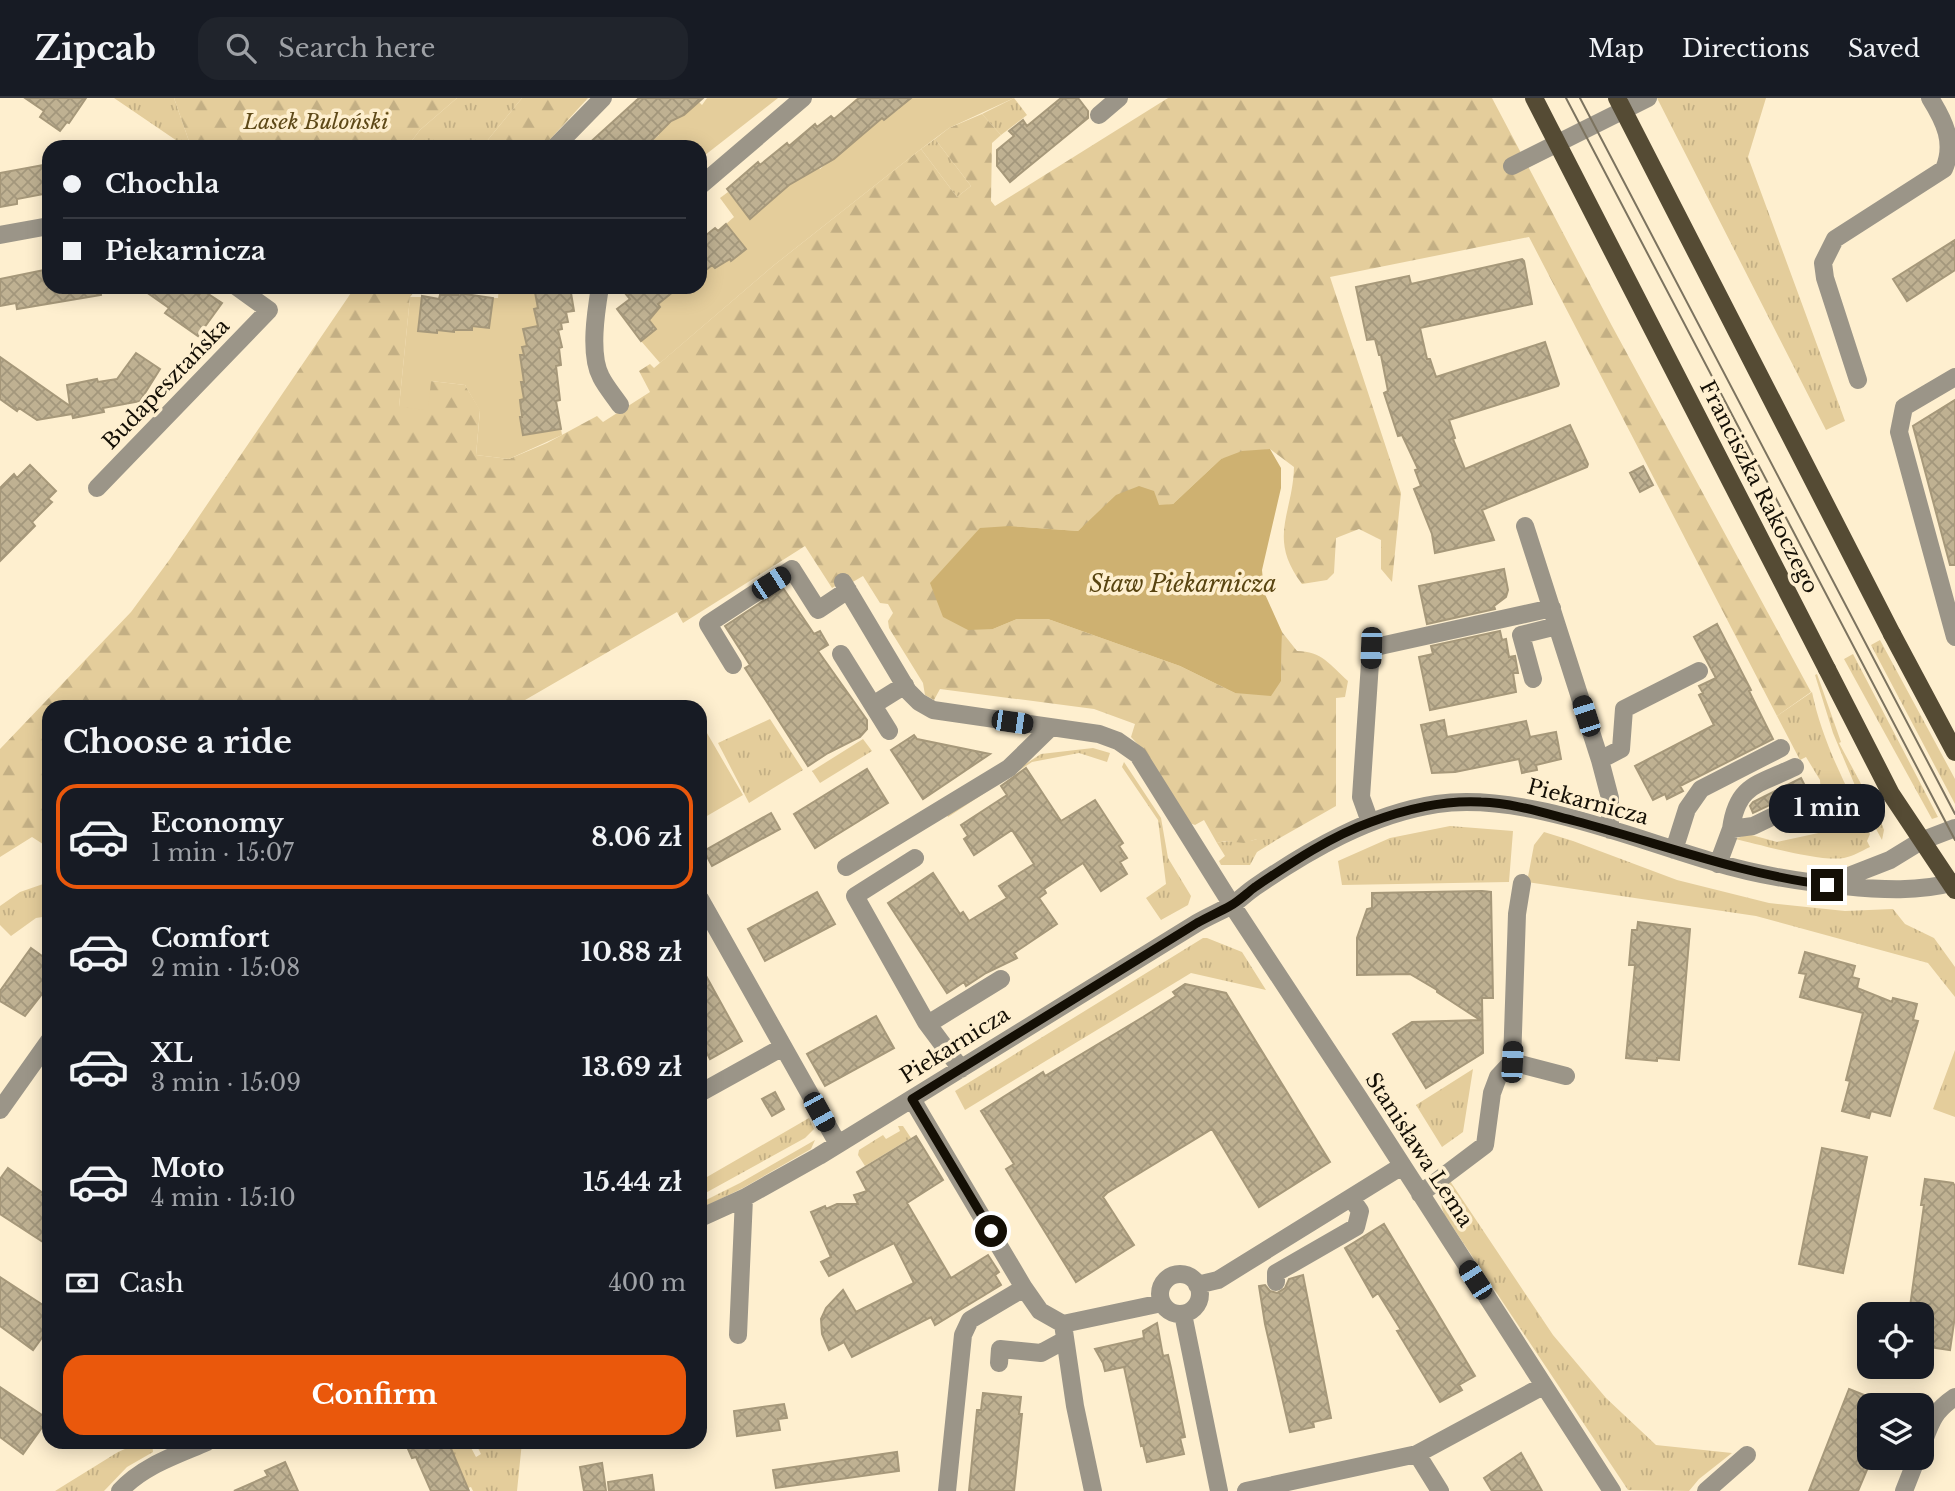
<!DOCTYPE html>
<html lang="en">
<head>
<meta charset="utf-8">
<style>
  :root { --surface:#171b24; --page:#20242c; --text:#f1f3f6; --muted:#9ea1a6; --line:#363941; --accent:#ea580c }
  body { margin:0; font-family:"Libre Baskerville",serif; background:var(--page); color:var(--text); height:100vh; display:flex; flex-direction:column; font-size:26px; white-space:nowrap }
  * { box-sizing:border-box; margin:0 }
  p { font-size:23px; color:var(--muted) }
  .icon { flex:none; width:38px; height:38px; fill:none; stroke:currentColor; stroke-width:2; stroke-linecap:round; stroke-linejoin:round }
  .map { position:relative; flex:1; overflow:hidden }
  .panel { position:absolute; left:42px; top:602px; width:665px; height:749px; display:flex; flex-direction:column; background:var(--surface); border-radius:21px; box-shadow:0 4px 18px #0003 }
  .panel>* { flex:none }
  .banner { position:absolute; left:42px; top:42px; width:665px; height:154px; border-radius:21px; box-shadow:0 4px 18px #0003; display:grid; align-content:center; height:154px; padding:0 21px; background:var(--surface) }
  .fabs { position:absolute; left:1857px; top:1204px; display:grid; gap:14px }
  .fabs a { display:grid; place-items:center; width:77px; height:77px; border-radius:14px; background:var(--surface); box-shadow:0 4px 18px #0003; font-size:35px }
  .end { position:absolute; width:32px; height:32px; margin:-16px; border:9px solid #140f05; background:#fff; box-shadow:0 0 0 4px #fff }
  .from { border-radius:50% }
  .bubble { position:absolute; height:49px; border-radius:21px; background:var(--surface); box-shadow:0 4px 18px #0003; font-size:23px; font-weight:800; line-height:49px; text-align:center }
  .car { position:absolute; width:21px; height:42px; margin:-21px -10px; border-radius:9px; box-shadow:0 0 5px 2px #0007; background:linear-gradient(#222 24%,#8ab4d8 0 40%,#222 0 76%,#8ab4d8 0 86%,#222 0) }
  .banner b { display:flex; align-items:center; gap:24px; height:66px; font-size:26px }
  .banner b+b { border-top:2px solid var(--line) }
  .banner i { width:18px; height:18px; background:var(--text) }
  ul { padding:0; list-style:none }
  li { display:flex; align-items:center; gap:21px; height:105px; margin:0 14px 10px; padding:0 7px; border:4px solid transparent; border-radius:21px }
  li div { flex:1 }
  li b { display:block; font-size:26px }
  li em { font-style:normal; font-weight:800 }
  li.selected { border-color:var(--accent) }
  li>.icon { width:63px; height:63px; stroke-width:1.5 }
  h2 { padding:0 21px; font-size:32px; line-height:84px }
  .pay { display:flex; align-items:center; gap:18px; height:77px; padding:0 21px; font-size:26px }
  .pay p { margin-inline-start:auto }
  .primary-button { display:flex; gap:14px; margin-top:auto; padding:14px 21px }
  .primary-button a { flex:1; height:80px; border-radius:21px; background:var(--accent); color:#fff; font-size:28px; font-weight:800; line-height:80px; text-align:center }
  header { display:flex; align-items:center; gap:42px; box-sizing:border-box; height:98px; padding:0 35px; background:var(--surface); border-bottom:2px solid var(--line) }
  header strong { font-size:33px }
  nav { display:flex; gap:38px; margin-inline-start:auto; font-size:24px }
  .search { width:490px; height:63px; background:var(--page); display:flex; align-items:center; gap:18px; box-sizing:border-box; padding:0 24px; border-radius:21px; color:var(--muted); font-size:26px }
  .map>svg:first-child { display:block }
</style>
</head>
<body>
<header>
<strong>Zipcab</strong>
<div class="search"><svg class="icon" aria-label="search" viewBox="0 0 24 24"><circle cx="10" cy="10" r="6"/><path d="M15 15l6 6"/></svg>Search here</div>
<nav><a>Map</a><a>Directions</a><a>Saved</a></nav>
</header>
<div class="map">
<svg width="1955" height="1393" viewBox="0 0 1955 1393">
  <defs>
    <pattern id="grass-tufts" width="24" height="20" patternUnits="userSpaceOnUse" patternTransform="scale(1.75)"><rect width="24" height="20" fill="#e4cd9b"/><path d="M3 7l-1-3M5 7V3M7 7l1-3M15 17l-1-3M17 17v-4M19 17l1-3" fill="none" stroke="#c3af84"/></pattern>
    <pattern id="forest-firs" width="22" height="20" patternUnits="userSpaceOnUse" patternTransform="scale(1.75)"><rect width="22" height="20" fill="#e4cd9b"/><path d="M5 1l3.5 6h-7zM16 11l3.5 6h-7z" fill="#c3af84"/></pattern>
    <pattern id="building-cross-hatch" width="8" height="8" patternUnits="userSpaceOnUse" patternTransform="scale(1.75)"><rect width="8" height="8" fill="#bfb192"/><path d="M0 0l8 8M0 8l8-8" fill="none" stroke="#a3977c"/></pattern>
  </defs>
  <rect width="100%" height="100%" fill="#feefcf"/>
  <path fill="url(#grass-tufts)" d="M114,0H174L191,49H186Z
    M457,0H522L482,49H407L420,32Z
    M1014,0L1027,17L1001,37L982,16Z
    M1657,0H1766L1748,59L1845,323L1826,332Z
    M935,41L971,88L957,99L921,51Z
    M1880,542L1955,681V706L1871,547Z
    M1853,556L1938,719L1932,721L1844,561Z
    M1817,576L1841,644L1839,645L1880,721L1884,732L1882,742L1864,709L1833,635L1815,577Z
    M1812,594C1822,643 1847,691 1870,736L1867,743L1870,749C1861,753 1854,758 1844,760C1819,764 1762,747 1735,741L1748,736L1777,744L1823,734L1820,682L1806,659L1800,662L1777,618Z
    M770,621L803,672L749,705L718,645Z
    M863,641L872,653L820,685L812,673Z
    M1093,650L1110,655L1107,664L1079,655L1032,664L948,719L947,717L1041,656Z
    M1124,664L1161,720L1168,760L1191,798L1188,807L1161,822L1146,800L1166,786L1158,722L1122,669Z
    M1450,728L1513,733L1509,784L1342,787L1338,763L1390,740Z
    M1544,734L1573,743L1677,782L1769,805L1845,813L1893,811L1905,826L1934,840L1955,869V899L1928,865L1756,818L1527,784L1534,747Z
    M1257,741H1278L1257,754L1250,767H1221L1219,763L1225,758L1217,745C1231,741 1243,746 1257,741Z
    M49,784V818L36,820L11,838L0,827V808L20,794Z
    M1203,840H1207L1242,854L1266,892L1191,875L965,1012L955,993Z
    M1955,952V1019L1933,1011Z
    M1473,971L1463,1034L1442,1049L1416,1007Z
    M809,1020L814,1031L805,1040L700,1098V1083Z
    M898,1028H903L911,1040L865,1068L858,1057L859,1052L883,1037L886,1041L900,1033Z
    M815,1042L811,1051L743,1090L700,1111V1105L740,1085Z
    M1450,1083L1553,1237L1606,1300L1656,1347L1732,1355L1699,1381L1689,1393L1628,1392L1444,1116C1439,1102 1440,1094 1450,1083Z
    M141,1344H152L153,1354L127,1369L104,1393H55L118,1354Z
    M468,1344L476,1359L481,1356L475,1344H522L517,1393H473L471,1389L468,1390L448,1345Z"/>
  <path fill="url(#forest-firs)" d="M174,0H457L420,32L407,49H191Z
    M522,0H588L543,49H482Z
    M1168,0H1492L1612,228L1811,594L1777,618L1529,139L1330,179L1401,395L1392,484L1381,471V442L1359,431L1336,440L1334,475L1327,482L1302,486C1267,440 1293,416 1294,369L1270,351L1221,361L1173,406L1094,419L1078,433L1010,428L993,531L1017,521H1048L1180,568L1235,595L1281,583L1282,534L1297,553C1322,553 1330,567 1348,583L1345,599L1336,600V708L1278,741H1257L1244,745L1225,743L1217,745L1204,722L1195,727L1187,724L1144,653L1131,639L1135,626L1094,611L940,591L934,602L925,597L923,585L889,530L888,523L893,515L888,506L880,505L863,478L851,485L847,481L832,490L805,448L683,525L677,514L513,609H49V750L32,739L0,759V651L131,514L170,461L355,189H418L410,199L399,309L431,283L465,287L480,312L476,357L509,361L547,345L597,318L603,324L650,294L639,273L650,266L654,270L773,168L921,51L957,99L971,88L935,41L949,30L982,16L1001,37L992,45L991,103L995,108Z"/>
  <path fill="#e4cd9b" d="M707,0H778L700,61V49H641L647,47L659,37V32L697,2L702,7Z
    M857,0L877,24L882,20L884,22L899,11L897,8L904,3L906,4V0H1014L949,30L921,51L773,168L660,265L641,243L647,220L673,189H700V177L705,173L704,170L726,126L734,119L720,100L728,94L747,117L800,74L804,79L815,66L820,71L826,66L824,64L858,37L861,39L842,14Z
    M499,189H534L541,210L534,211L541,228L529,248L523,249L524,257L520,258L523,275L527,283L521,285L527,300L520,309L521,327H524L523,336L561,331L562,337L509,361L476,357L480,313L465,287L431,283L428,312L399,309L410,199H422L418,233L436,235L437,232H472V228L489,230L493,200H498Z
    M700,623L743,697L700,722Z"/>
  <path fill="#ceb171" d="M1270,351L1281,370V390L1262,472L1264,494L1282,534L1281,583L1271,598L1235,595L1180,568L1048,521H1017L993,531L968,532L943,519L930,485L980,430L1010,428L1078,433L1116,397L1139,388L1154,393L1159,407L1173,406L1221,361L1242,353Z"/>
  <path fill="url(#building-cross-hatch)" stroke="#a6987a" stroke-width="2" d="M25,0H86L69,25L67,24L60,33L40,19L44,13Z
    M639,0H703L684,17L671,23L645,49H585Z
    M859,0H911L884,22L882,20L834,61L789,87L750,121L727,91L758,64L760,67L787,45L789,48L815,26L817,29L831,18L834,21Z
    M1061,0H1078L1088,13V20L1010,84L997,68V52L1014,38L1009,33L1023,22L1027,28Z
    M49,66V95L17,101V106L0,109V75Z
    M726,126L746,151L731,163L730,161L715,170L712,167L700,177V142L715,130L718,133Z
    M1955,142V172L1907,203L1893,181Z
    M1522,161L1524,163L1532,206L1420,230L1427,261H1430L1436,279L1545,244L1559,286L1558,288L1449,322L1455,340L1453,341L1465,371L1570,327L1588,366L1587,369L1482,412L1494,442L1435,455L1432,436L1414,391L1421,388L1415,372L1418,371L1402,337L1398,338L1384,295L1388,293L1381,257H1379L1375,241L1367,242L1356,189L1409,178L1411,186Z
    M49,171V189H100L101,197L17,211L16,205L0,208V181Z
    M139,189H187L199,197L202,192L222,205L198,238L165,215L169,210Z
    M534,189H570L574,213L566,214L568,224L561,225L562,231L558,232L562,249L559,250L561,267L556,268L560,302L556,303L561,331L523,337L520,319H522L520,302L524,301L521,284H524L520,257H524L522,249L527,248L523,231L538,228L534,211L538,210Z
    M620,189H679L658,206L660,209L649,222L656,231L641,243L617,211L630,201Z
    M458,195L493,200L489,230L472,228V232H454V234L437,232V235L418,233L422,198L439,201L440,197H458Z
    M136,255L160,271L140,303L103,310L104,314L73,320L72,316L37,322L19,310L17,313L0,301V259L70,308L67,287L97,281L98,284L117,281Z
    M1955,302V467H1950L1913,328Z
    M30,367L56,393L48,401L52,404L32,424L35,428L0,463V390L14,376L17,380Z
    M1643,368L1653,387L1640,394L1630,375Z
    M1504,471L1508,492L1506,499L1494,508L1495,511L1427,526L1419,488Z
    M783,490L814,536L820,533L828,547L818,553L867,622V631L860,639L828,655L808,668L745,570L750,567L725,528Z
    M1717,526L1751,592L1749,593L1773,641L1680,688L1683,693L1667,701L1665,696L1653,702L1635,668L1714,627L1699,597L1703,595L1699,588L1716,580L1694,539Z
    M1500,533L1502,542L1506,541L1509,559L1515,558L1518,575H1513L1516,594L1430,612L1419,559L1433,556L1431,548Z
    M1444,622L1447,639L1526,623L1530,639L1556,634L1561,661L1536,667L1537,672L1522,675L1519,661L1455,674L1432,675L1421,627Z
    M914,637L917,641L990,656L923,701L891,652Z
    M1026,670L1061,723L1095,702L1123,745L1119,748L1127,760L1120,764L1127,776L1101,793L1083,765L1044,791L1046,795L1039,800L1057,826L1014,855L1017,860L986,875L966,888L964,884L947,895L888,805L933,775L960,816L963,814L969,823L1007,800L999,788L1034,766L1012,732L974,757L964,741L968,738L961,727L1007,697L1001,688Z
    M867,671L888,705L815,750L794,716Z
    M1801,680L1806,690L1753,715L1750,708L1753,704Z
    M771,715L780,731L712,768L704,753Z
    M1482,793L1491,794L1493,900H1482L1483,955L1426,990L1393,936L1412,924L1480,922L1437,894V892L1410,876L1357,877V840L1367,811L1372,810V795Z
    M817,794L835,826L765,863L748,831Z
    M1638,824L1690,831L1679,962L1657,960V963L1626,960L1635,867H1629L1632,832H1637Z
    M31,850L49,863V887L25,918L0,903V893Z
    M1805,854L1855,868L1852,879L1859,881L1857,890L1892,904L1893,900L1917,906L1913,922L1918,923L1890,1018L1871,1013L1869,1020L1842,1013L1850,983L1846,982L1863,915L1800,899L1806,876L1799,875Z
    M700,867L742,943L710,961L700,942Z
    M1185,886L1226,895L1330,1064L1259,1109L1212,1031L1107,1095L1103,1099L1134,1147L1076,1184L1006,1071L1014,1066L981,1013L1043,974L1045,978L1143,919L1176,898L1173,894Z
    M876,918L894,950L825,988L807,956Z
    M775,994L784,1011L772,1018L762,1001Z
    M916,1038L943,1082L907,1105L951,1180L988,1157L999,1174L995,1177L1001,1187L935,1227L931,1219L852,1259L844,1244L829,1252L822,1236L821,1221L826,1210L843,1192L856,1214L914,1185L894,1145L829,1178L821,1164L831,1159L811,1114L825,1108L826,1111L837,1106H858L854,1097L867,1093L857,1074Z
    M1822,1050L1867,1059L1843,1175L1799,1166Z
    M8,1070L43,1095L42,1097L49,1102V1148L0,1116V1081Z
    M1925,1081L1953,1085L1955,1088V1218L1950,1252L1922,1248V1216H1909L1924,1107H1921Z
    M1384,1126L1475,1278L1459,1287L1462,1292L1440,1304L1397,1233L1401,1232L1391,1216L1378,1195L1373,1199L1345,1150Z
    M1303,1177L1331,1320L1313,1324L1314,1329L1290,1334L1265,1226L1259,1188L1265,1187L1270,1193L1277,1195L1285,1190L1289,1181Z
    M0,1179L49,1211V1230L33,1252L0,1228Z
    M1157,1225L1163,1258L1168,1257L1171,1270L1185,1339L1180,1340L1184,1356L1147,1364L1143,1347L1141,1348L1124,1269L1105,1273L1103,1265L1095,1251L1144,1240L1143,1233Z
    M0,1289L48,1321L23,1356L0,1339Z
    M1849,1291L1869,1299V1367L1858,1393H1809Z
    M983,1295L1021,1299L1019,1316H1022L1014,1393H969L977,1312H981Z
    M784,1306L787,1320L778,1321L780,1332L737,1338L734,1313Z
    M405,1344H451L449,1346L469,1393H431L416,1359L412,1360Z
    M897,1354L899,1373L776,1390L773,1372Z
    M1521,1355L1542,1393H1492L1484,1380Z
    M285,1364L298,1393H234L268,1378L265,1373Z
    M602,1365L606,1393H584L580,1369Z
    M652,1377L654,1393H609L608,1384Z"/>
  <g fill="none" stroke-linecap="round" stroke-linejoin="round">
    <path stroke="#9b9588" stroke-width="18" d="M1099,17L1119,0
      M555,49L603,0
      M1512,68L1648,0
      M700,88L803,0
      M0,137L49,128
      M600,189C596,213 589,257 601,279C606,289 614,298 620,307
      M1955,279L1904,309L1899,334L1955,539
      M1858,282L1825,180L1823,165L1835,141L1944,71C1955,45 1945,24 1930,0
      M97,390L269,212L237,189
      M1525,428L1600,662L1610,700V732
      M843,484L908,593L919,604L933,612L1099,636L1118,643L1138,657L1232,807L1359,1000L1612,1393
      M841,556L889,633
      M733,567L708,526L792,471L818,512L848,492
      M1533,581L1521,537L1557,528
      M873,607L905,587
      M1600,662L1621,651L1624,611L1699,573
      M1370,724L1361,699L1371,550L1552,510
      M1731,731C1737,686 1758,687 1795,669
      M1674,752L1687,711L1701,691L1781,650
      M915,760L855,798L926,924L961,971
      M1718,766L1731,731L1753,728L1809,701
      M846,769L1009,670L1051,629
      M1831,785L1890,762L1921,743L1955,730
      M700,801L838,1046
      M928,926L1001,881
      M1512,964L1566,978
      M700,995L783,949
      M912,1001L1024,1190L970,1222L963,1237L947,1393
      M0,1012L49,943
      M1420,1096L1485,1047L1492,995L1498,979L1512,964L1517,816L1522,785
      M700,1120L744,1100L819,1058L1197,825C1207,819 1219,814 1230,808C1239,803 1246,795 1255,789C1309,752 1371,716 1437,706C1523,694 1631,740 1714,764C1757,777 1800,784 1844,788C1881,792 1920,794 1955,784
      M1160 1196a20 20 0 1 1 40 0a20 20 0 1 1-40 0Z
      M1276,1184V1175L1356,1129L1360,1113L1351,1100
      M1197,1187L1218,1182L1402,1068
      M1024,1190L1040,1213L1063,1226L1162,1205
      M1183,1216L1219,1393
      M1063,1226L1075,1308L1093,1393
      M738,1237L744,1100
      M999,1265L1000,1251L1041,1255L1065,1242
      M1922,1348C1931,1324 1933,1314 1955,1299
      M1417,1356L1440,1393
      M120,1393C142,1368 177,1357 207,1344
      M1246,1393L1417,1356L1543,1288
      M1706,1393L1747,1357
      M1904,1393L1917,1360"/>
    <path stroke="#554b34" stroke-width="18" d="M1892,536L1955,654
      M1827,571L1891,696L1955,792"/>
    <path stroke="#7c735f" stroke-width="2" d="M1566,0L1955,742
      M1580,0L1955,716"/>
    <path stroke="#554b34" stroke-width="18" d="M1534,0L1827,571
      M1617,0L1892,536"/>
  </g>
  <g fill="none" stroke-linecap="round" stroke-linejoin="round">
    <path stroke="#140f05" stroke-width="9" d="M991,1133L912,1001L1197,825C1208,819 1219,814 1230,808C1239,803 1247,795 1255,789C1291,765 1331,738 1371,724C1406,711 1444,702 1481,704C1513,705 1544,715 1575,723C1659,745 1740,776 1827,787"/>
  </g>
  <g text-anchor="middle" stroke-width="7" stroke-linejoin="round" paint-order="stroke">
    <g font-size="21" font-style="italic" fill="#5e4918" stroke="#feefcf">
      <text x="316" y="31">Lasek Buloński</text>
    </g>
    <g font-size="21" fill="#140f05" stroke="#feefcf">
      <text transform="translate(166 286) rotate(-46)" y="7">Budapesztańska</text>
      <text transform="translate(1759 389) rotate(63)" y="7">Franciszka Rakoczego</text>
      <text transform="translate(1588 704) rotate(15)" y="7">Piekarnicza</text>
      <text transform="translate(955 947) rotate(-32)" y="7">Piekarnicza</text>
      <text transform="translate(1419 1052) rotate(57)" y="7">Stanisława Lema</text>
    </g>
    <g font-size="23" font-style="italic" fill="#584411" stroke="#feefcf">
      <text x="1183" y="494">Staw Piekarnicza</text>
    </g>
  </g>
</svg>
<div class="fabs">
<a><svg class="icon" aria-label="locate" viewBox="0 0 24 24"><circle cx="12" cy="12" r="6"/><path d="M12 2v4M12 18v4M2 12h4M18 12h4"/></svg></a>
<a><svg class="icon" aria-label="layers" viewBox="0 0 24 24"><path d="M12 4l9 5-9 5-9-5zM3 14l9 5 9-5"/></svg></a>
</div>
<i class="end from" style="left:991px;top:1133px"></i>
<i class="end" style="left:1827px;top:787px"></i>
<div class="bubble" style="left:1769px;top:686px;width:116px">1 min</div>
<i class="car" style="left:771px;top:485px;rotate:57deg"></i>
<i class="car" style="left:1371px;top:550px;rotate:182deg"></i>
<i class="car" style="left:1586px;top:618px;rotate:342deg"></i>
<i class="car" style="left:1012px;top:624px;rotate:98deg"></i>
<i class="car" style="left:1512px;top:964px;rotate:3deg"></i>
<i class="car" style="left:819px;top:1014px;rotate:151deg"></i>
<i class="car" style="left:1475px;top:1182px;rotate:327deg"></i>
<div class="banner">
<b><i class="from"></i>Chochla</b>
<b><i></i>Piekarnicza</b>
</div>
<section class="panel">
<h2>Choose a ride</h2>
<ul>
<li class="selected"><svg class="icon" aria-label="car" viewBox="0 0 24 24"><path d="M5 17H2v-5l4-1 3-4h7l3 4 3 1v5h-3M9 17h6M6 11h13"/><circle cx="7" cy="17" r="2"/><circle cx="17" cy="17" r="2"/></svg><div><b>Economy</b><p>1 min · 15:07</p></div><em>8.06 zł</em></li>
<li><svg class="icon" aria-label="car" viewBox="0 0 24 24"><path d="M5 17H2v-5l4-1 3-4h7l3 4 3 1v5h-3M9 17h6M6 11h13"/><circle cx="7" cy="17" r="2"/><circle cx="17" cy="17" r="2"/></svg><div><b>Comfort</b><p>2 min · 15:08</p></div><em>10.88 zł</em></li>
<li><svg class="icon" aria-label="car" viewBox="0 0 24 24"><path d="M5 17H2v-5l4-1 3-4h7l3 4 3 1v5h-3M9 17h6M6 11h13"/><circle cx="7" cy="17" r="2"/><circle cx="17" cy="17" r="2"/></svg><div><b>XL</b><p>3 min · 15:09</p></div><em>13.69 zł</em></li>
<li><svg class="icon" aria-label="car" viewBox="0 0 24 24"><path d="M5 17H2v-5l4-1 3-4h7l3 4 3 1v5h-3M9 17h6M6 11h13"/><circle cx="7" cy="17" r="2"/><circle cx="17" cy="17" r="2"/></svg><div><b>Moto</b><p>4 min · 15:10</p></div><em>15.44 zł</em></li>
</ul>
<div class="pay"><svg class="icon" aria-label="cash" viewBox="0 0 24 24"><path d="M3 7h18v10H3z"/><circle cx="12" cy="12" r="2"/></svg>Cash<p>400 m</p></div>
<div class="primary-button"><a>Confirm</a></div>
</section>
</div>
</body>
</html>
